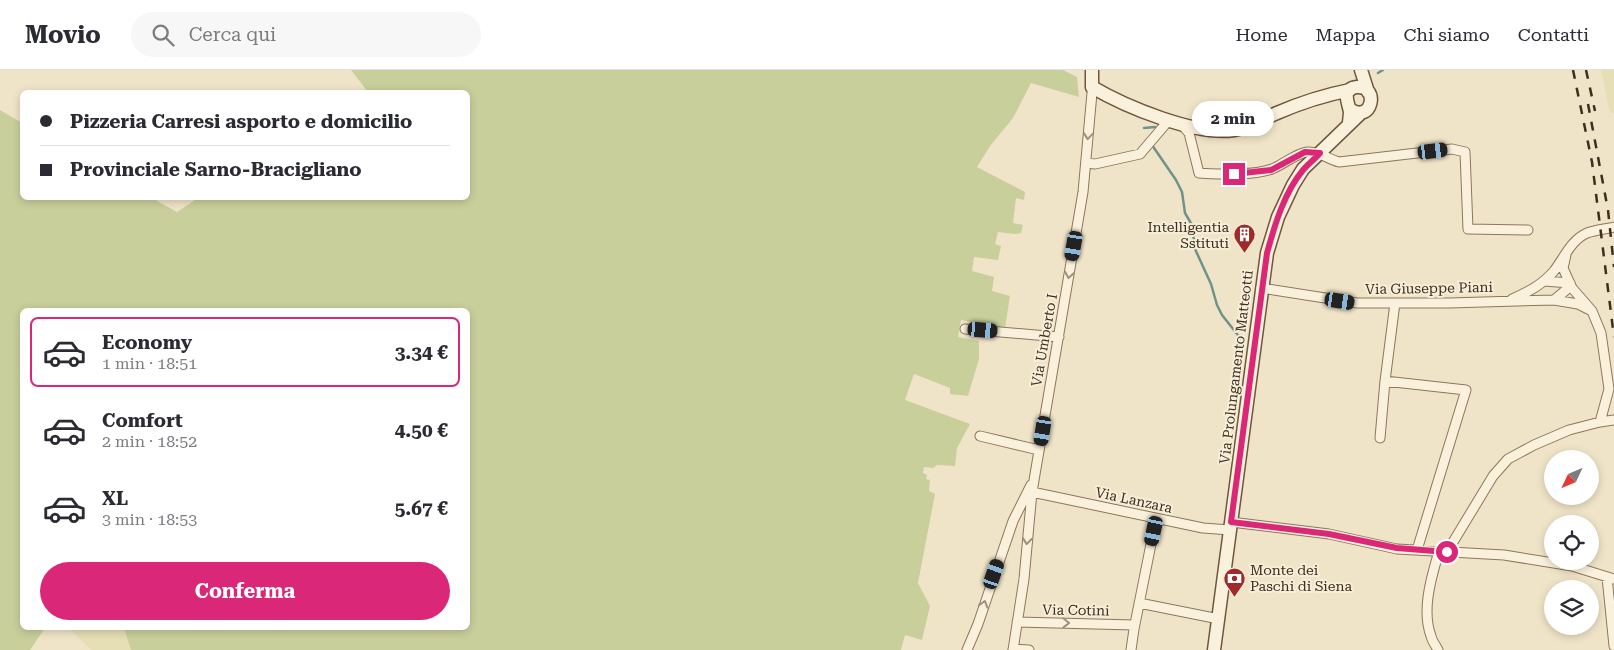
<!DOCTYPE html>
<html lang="it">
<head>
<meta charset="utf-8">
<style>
  :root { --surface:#fff; --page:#f7f7f7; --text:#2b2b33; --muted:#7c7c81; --line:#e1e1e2; --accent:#db2777 }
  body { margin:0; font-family:"Roboto Serif",serif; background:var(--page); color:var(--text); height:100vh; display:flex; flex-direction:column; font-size:19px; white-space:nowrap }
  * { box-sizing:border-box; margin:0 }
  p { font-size:16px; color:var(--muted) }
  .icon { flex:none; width:28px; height:28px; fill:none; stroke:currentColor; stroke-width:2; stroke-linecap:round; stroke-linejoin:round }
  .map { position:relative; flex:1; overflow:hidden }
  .side { position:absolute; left:20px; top:238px; width:450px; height:322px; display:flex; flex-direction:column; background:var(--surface); border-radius:8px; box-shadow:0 2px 8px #0003 }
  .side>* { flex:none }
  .hud { position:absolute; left:20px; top:20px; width:450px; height:110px; border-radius:8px; box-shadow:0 2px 8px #0003; display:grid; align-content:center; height:110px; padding:0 20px; background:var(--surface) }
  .needle { width:32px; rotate:226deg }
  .buttons { position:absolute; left:1544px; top:380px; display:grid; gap:10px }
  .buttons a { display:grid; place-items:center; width:55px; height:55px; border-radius:50%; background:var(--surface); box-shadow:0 2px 8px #0003; font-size:25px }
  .end { position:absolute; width:22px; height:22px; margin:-11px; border:6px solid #db2777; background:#fff; box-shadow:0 0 0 2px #fff }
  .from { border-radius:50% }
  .bubble { position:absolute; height:35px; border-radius:18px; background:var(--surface); box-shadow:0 2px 8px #0003; font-size:16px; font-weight:700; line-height:35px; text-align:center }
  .car { position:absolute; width:15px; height:30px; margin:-15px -8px; border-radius:6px; box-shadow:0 0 4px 1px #0007; background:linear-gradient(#222 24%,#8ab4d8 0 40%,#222 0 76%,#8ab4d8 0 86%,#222 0) }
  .hud b { display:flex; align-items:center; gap:18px; height:48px; font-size:19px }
  .hud b+b { border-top:1px solid var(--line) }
  .hud i { width:12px; height:12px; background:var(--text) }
  ul { padding:9px 0 0; list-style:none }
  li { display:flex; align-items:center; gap:15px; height:70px; margin:0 10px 8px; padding:0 10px; border:2px solid transparent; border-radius:8px }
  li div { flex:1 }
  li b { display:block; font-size:19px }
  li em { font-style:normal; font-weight:700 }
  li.current { border-color:var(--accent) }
  li>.icon { width:45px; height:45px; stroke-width:1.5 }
  .cta { display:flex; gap:10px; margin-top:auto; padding:10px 20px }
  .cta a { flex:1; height:58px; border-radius:30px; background:var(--accent); color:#fff; font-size:20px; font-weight:700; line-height:58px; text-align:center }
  header { display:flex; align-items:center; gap:30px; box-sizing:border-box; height:70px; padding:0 25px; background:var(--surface); border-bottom:1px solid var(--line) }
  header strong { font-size:24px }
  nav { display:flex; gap:28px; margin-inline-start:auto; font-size:18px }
  .search { width:350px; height:45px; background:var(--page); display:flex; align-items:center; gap:12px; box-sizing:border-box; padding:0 18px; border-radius:28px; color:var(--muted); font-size:19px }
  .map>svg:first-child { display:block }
</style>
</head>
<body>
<header>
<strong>Movio</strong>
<div class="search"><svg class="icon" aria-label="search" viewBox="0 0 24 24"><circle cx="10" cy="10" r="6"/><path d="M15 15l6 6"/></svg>Cerca qui</div>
<nav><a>Home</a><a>Mappa</a><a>Chi siamo</a><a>Contatti</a></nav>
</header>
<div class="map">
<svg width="1614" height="580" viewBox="0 0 1614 580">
  <rect width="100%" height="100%" fill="#f0e4c8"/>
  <path fill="#e6deb5" d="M1601,0H1614V43H1610Z
    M69,558H135L143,580H91Z"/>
  <path fill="#c9cf9b" d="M351,0H1063L1077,7L1079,27L1031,13L1013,48L990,76L977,97L1025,122L1024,130L1016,128L1013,153L1023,155L1021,163L1015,164L998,162L995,174L1001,176L998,190L974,187L972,201L994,207L992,221L1010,226L1005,258L961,250L958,267L979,271V289L968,326L950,324V318L914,304L905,330L970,354L957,378L955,396L937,395L933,398L924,397L923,403L927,405L926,409L930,410L929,421L935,424L918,513L930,536L922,570L905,565L901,580H131L124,558H468V240H22V558H45L30,580H0V40L22,53V128H152L177,142L198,128H468V22H368Z"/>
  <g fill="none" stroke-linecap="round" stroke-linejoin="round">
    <path stroke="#6f938a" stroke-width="2.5" d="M1378,3L1383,0
      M1144,58L1155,57
      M1152,75L1176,110L1182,122L1185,143L1192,155L1195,179L1211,214L1217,235L1222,245L1241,269"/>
    <defs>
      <path id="street" d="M1182,55L1189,63L1199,103C1220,104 1253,106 1272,99C1282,95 1297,83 1307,82C1319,81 1328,89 1339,92L1452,79L1465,82L1468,159L1528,160
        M1086,93L1095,94L1140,84L1169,50
        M1566,185L1563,198L1572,218L1592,241L1601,263L1609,319L1600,352
        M1544,211L1570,213
        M1261,218L1357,233H1449L1554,230L1578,234L1592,241
        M1512,229C1528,222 1542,215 1554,201C1564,188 1571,170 1587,163C1595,160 1606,159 1614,157
        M1554,230L1566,220L1570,213
        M965,259L1059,267
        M1385,311L1466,320L1417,480
        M980,366L1039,380
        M1380,368L1385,311L1395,233
        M1032,422L1203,458L1230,460
        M1231,452L1329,464L1397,479L1504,485L1572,496L1614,509
        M1607,507L1614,576
        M1139,533L1219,549
        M1017,552L1134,555
        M1013,579L1029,580
        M967,580L978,554L1013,451L1031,415
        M1013,580L1024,509L1032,422L1083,122L1093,12
        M1131,580L1134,559L1156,449
        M1438,580C1436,576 1432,571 1431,566C1422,542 1430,512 1437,488L1447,482L1493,406L1508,389L1534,375L1569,360L1600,352L1614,350"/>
      <path id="secondary" d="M1092,0V17C1126,37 1196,66 1234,60C1248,58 1263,49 1277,43C1300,33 1325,25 1350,20
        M1361,0L1368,22
        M1349,53C1349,50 1350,46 1350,42C1349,34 1340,19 1357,17C1380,15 1372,55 1350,39
        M1214,580L1267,183L1278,147L1293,115L1303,99L1362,42"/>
    </defs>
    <use href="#street" stroke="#8d765c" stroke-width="11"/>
    <use href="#secondary" stroke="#6f573f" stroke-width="15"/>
    <use href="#street" stroke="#faf1dc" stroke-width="9"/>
    <use href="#secondary" stroke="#faf1dc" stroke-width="12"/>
    <path stroke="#3d2e20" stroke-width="2.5" stroke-dasharray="9 9" stroke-linecap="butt" d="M1573,0L1592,92L1614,267
      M1586,0L1595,41
      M1588,34L1608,140L1614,197"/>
  </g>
  <defs><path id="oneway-chevron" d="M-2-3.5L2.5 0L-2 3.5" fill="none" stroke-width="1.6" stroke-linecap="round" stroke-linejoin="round" transform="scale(1.25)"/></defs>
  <g stroke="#9c907e">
    <use href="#oneway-chevron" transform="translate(1088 66) rotate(95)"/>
    <use href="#oneway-chevron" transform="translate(1069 205) rotate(100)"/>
    <use href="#oneway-chevron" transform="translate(1027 471) rotate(96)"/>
    <use href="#oneway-chevron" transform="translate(984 534) rotate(-73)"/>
    <use href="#oneway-chevron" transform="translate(1066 553) rotate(1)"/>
  </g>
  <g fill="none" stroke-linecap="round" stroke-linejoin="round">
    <path stroke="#db2777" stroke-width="6" d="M1234,104L1271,100L1305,82L1320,83C1315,89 1308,94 1303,100C1284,123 1275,154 1267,183L1231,452L1329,464L1397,478L1447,482"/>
  </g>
  <defs>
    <symbol id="building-pin" viewBox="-11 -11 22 30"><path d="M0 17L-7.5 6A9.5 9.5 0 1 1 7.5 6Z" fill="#9e2a2b" stroke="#f7eed8"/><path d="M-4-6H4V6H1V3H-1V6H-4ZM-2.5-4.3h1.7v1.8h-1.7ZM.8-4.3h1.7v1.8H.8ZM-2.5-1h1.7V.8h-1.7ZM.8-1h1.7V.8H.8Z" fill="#fff"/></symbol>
    <symbol id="bank-pin" viewBox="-11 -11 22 30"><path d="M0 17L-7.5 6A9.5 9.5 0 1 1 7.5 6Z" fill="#9e2a2b" stroke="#f7eed8"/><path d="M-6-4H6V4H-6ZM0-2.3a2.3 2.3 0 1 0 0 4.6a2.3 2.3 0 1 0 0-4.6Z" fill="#fff"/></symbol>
  </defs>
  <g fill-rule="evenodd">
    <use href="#building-pin" x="1232" y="152" width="25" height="34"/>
    <use href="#bank-pin" x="1222" y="496" width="25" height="34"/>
  </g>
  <g text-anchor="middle" stroke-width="4" stroke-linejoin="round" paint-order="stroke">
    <g font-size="14" fill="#3d2e20" stroke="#f7eed8" text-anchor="end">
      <text x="1229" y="162">Intelligentia<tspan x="1229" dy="16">Sstituti</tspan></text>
      <text x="1250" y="505" text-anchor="start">Monte dei<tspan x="1250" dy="16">Paschi di Siena</tspan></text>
    </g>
    <g font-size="14" fill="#3d2e20" stroke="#f7eed8">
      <text transform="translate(1429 218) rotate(-1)" y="5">Via Giuseppe Piani</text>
      <text transform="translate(1044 270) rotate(-80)" y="5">Via Umberto I</text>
      <text transform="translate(1236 297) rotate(-83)" y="5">Via Prolungamento Matteotti</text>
      <text transform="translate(1134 430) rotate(12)" y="5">Via Lanzara</text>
      <text transform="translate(1076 540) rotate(1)" y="5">Via Cotini</text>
    </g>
  </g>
</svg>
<div class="buttons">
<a><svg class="needle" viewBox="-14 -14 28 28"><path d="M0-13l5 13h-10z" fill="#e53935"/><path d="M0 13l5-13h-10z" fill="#7c7c81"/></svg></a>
<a><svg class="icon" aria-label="locate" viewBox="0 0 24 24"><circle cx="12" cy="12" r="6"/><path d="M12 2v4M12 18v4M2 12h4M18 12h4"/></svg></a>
<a><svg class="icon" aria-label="layers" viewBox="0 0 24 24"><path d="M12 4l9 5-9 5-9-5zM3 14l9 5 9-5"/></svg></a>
</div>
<i class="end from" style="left:1447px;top:482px"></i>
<i class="end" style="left:1234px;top:104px"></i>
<div class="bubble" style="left:1192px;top:31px;width:82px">2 min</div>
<i class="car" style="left:1433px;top:81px;rotate:83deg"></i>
<i class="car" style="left:1074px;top:176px;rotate:190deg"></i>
<i class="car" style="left:1340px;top:231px;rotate:99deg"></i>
<i class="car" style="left:983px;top:260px;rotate:95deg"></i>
<i class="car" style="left:1043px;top:361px;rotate:189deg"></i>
<i class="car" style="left:1154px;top:461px;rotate:192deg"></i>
<i class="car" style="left:994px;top:504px;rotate:19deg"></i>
<div class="hud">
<b><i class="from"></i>Pizzeria Carresi asporto e domicilio</b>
<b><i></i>Provinciale Sarno-Bracigliano</b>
</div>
<section class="side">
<ul>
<li class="current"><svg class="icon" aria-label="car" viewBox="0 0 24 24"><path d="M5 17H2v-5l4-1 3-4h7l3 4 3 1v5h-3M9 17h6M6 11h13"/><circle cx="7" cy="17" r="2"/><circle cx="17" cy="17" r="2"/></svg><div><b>Economy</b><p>1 min · 18:51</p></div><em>3.34 €</em></li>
<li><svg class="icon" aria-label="car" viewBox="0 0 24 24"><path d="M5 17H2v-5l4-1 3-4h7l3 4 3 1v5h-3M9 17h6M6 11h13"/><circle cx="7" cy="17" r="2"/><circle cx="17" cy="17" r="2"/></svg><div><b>Comfort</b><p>2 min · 18:52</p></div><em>4.50 €</em></li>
<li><svg class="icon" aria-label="car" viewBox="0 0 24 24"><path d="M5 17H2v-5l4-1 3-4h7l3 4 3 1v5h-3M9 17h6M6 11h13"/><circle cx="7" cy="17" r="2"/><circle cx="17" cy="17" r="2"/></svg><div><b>XL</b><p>3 min · 18:53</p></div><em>5.67 €</em></li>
</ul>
<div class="cta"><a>Conferma</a></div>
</section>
</div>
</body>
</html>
